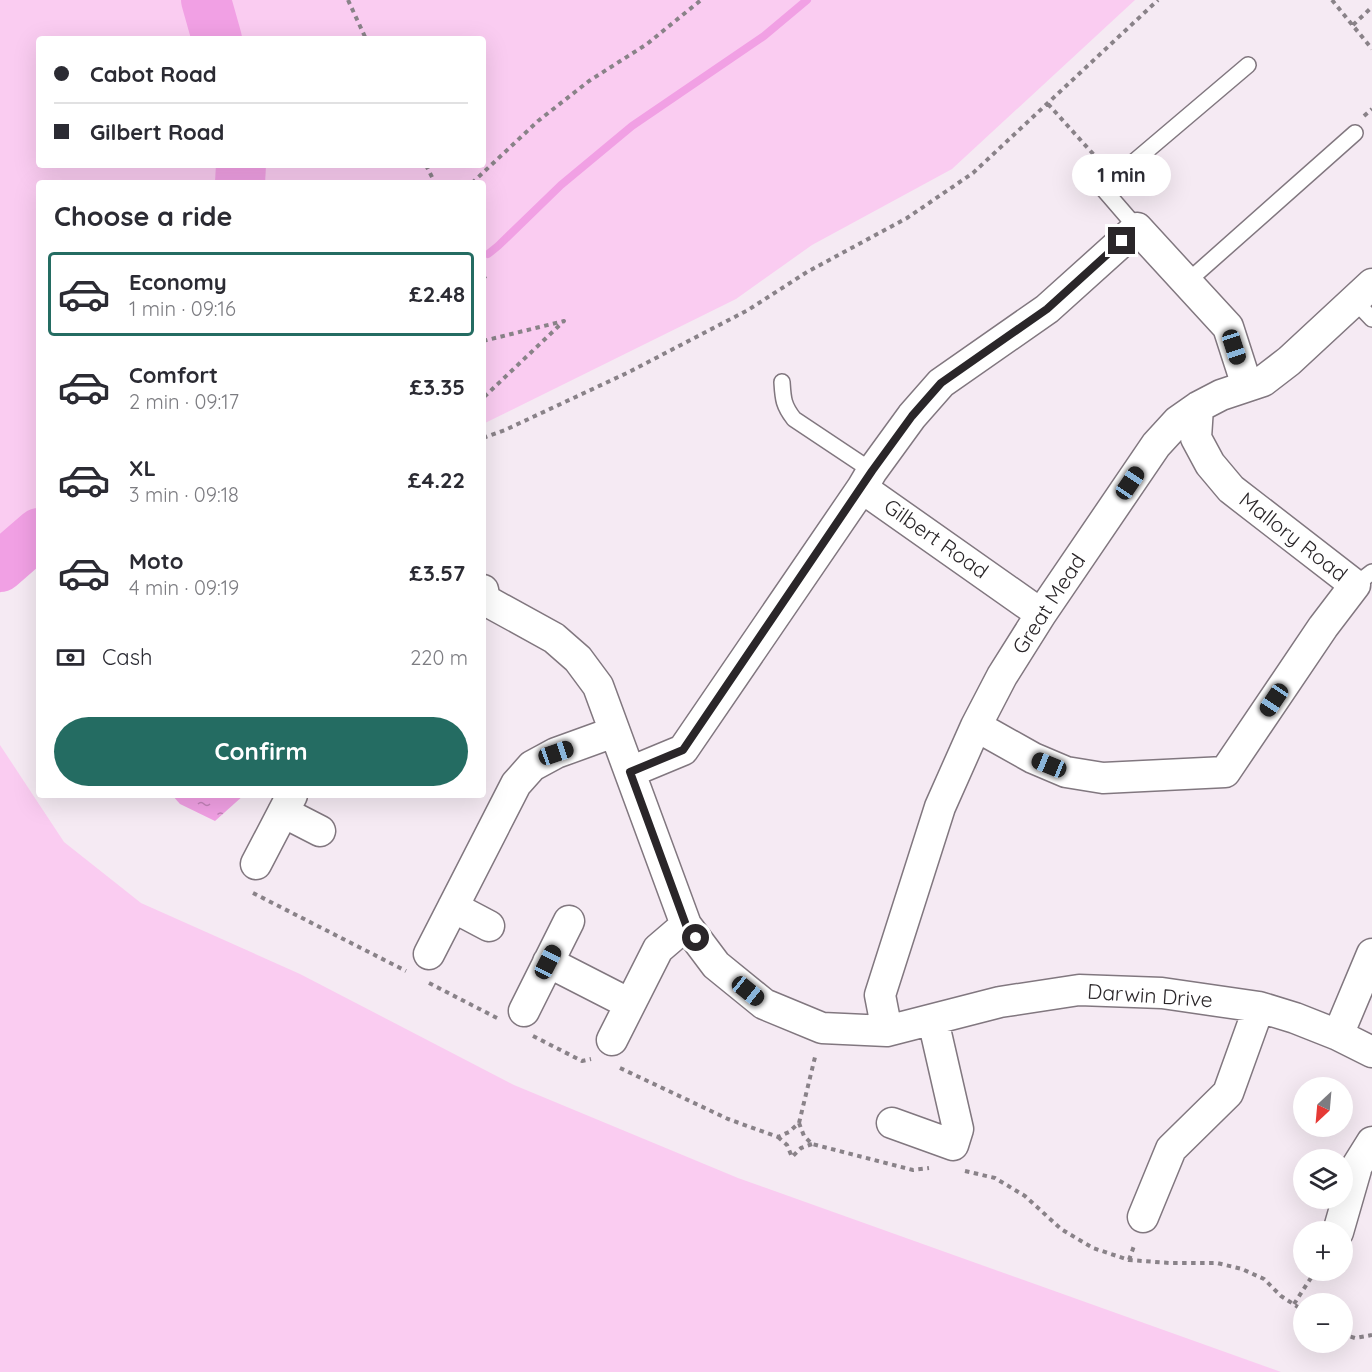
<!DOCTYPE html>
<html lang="en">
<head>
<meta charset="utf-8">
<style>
  :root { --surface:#fff; --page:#f7f7f7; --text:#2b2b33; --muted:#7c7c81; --line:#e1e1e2; --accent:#246c62 }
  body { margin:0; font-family:Quicksand,sans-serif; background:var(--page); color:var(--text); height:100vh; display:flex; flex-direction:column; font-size:22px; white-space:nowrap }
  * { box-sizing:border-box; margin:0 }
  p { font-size:20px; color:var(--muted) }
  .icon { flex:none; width:33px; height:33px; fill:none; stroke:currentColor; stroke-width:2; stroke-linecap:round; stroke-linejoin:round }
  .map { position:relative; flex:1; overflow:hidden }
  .side { position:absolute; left:36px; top:180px; width:450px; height:618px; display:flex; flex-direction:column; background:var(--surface); border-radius:6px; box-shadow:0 6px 24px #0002 }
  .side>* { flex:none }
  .guide { position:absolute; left:36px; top:36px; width:450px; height:132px; border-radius:6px; box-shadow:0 6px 24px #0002; display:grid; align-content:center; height:132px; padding:0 18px; background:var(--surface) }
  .needle { width:39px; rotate:206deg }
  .buttons { position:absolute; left:1293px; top:1077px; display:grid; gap:12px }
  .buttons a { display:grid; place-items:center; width:60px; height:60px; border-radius:50%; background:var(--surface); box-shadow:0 6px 24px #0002; font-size:30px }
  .end { position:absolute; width:27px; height:27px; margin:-14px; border:8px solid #2a2629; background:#fff; box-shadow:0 0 0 3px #fff }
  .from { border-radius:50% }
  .bubble { position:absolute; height:42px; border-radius:21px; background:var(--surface); box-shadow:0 6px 24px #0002; font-size:20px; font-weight:700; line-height:42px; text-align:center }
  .car { position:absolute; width:18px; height:36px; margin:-18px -9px; border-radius:8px; box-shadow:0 0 4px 2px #0007; background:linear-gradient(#222 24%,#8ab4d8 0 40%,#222 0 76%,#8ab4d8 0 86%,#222 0) }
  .guide b { display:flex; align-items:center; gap:21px; height:57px; font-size:22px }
  .guide b+b { border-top:2px solid var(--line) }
  .guide i { width:15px; height:15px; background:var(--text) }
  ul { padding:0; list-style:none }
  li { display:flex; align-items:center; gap:18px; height:84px; margin:0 12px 9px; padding:0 6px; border:3px solid transparent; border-radius:6px }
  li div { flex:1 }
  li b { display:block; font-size:22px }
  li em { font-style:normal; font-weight:700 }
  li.current { border-color:var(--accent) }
  li>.icon { width:54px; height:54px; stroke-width:1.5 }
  h2 { padding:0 18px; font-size:27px; line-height:72px }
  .pay { display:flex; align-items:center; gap:15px; height:66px; padding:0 18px; font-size:22px }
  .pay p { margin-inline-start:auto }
  .primary-button { display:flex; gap:12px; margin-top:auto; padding:12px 18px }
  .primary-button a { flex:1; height:69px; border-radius:36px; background:var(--accent); color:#fff; font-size:24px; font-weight:700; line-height:69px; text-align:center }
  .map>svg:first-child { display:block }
</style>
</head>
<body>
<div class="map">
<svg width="1372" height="1372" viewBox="0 0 1372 1372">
  <defs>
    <pattern id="water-ripples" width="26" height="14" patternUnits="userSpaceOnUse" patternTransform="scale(1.5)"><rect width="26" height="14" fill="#f1a0e4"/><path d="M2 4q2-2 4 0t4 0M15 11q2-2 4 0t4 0" fill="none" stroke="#c382b9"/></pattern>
  </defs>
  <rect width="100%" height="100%" fill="#f5eaf3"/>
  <path fill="#faccf1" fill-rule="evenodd" d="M0,0H1135L952,169L812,245L736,299L483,424V183H39V553L0,593ZM39,39H483V165H39Z
    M0,745L64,842L141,903L300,974L514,1085L738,1178L1281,1372H0Z"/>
  <path fill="url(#water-ripples)" d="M172,795H244L215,821L180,804Z"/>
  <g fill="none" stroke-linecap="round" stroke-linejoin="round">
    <path stroke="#f1a0e4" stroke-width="8" d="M488,254L498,246L561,185L632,126L764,36L807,0"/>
    <path stroke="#f1a0e4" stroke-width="50" d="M206,0L217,39
      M240,183L241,165
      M0,567L39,533"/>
    <defs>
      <path id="lane" d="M1093,177L1137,228
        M1103,188L1248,65
        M1187,282L1355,133
        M1354,300L1372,319
        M782,382C783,398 783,405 794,419L872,471
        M1355,585L1372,572"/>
      <path id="street" d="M483,590L485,600L554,638L578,659L598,686L686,925L716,965L764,1004L822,1028L887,1031L1000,1002L1079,990L1162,993L1259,1007L1295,1018L1338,1035L1372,1052
        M1041,614L862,488L872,471L912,416L941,383L1047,309L1137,228L1228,327L1247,386
        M976,726L1033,758L1066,772L1103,778L1225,772L1323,627L1355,585L1231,489L1210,464L1196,438L1198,407
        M630,772L683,750L862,488
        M283,812L320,831
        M256,864L292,795
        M453,907L489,926
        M429,954L516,784L532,766L556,753L614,732
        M548,962L630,1004
        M524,1011L569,921
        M887,1031L880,995L940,807L976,726L1002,676L1041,614L1156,445L1178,421L1198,407L1221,395L1263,381L1289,361L1372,284
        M1338,1035L1372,954
        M612,1040L658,949L686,925
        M892,1123L953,1145L958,1129L933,1020
        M1143,1217L1171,1149L1228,1093L1259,1007
        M1338,1232L1357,1166L1372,1142"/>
    </defs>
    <use href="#lane" stroke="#81777f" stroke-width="18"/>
    <use href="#street" stroke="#81777f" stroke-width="33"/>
    <path stroke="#898288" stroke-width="4" stroke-dasharray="4.5 4.5" stroke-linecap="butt" d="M348,0L366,39
      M1332,0L1372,49
      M1353,25L1372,7
      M1048,104L1095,156
      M1364,116L1372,109
      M426,165L435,183
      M472,183L538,121L589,81L647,44L701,0
      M483,275L486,280L483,283
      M483,341L564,321L483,398
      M483,438L505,430L629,372L748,310L807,272L907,218L973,173L1158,0
      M253,893L406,971
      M429,983L497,1018
      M533,1036L582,1061L591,1059
      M620,1068L728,1119L778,1137L789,1132L799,1123L804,1136L812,1144L913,1170L929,1168
      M799,1123L816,1053
      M778,1137L787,1145L792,1157L801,1148L812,1144
      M965,1171L995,1178L1025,1196L1061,1229L1093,1248L1129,1260L1170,1263H1217L1242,1269L1264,1279L1281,1296L1304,1311
      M1129,1260L1135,1243
      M1294,1304L1316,1270
      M1342,1334L1355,1338L1372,1335"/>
    <use href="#lane" stroke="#fff" stroke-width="15"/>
    <use href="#street" stroke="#fff" stroke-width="30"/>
  </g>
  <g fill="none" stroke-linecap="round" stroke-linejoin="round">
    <path stroke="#2a2629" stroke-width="8" d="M696,938L686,925L630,772L683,750L872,471L912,416L941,383L1047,309L1122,241"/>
  </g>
  <g text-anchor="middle" stroke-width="4.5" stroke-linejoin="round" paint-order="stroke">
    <g font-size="21" fill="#2a2629" stroke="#fff">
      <text transform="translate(1293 537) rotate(38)" y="7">Mallory Road</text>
      <text transform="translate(936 539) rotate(35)" y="7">Gilbert Road</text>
      <text transform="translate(1049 604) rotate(-57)" y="7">Great Mead</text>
      <text transform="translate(1150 996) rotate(4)" y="7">Darwin Drive</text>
    </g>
  </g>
</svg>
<div class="buttons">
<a><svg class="needle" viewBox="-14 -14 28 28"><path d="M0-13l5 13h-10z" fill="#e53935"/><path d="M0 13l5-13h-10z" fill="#7c7c81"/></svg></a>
<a><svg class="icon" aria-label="layers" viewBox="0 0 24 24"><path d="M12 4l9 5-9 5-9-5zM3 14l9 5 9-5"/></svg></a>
<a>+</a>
<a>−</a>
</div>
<i class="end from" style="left:696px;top:938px"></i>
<i class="end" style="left:1122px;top:241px"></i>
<div class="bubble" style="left:1072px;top:154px;width:99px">1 min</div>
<i class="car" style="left:1234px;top:347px;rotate:162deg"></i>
<i class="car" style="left:1130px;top:483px;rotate:34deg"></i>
<i class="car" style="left:1274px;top:700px;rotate:214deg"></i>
<i class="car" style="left:556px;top:753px;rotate:71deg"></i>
<i class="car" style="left:1049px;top:765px;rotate:292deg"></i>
<i class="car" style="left:548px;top:962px;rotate:27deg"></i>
<i class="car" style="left:748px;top:991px;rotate:129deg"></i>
<div class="guide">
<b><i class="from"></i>Cabot Road</b>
<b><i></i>Gilbert Road</b>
</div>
<section class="side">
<h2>Choose a ride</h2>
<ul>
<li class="current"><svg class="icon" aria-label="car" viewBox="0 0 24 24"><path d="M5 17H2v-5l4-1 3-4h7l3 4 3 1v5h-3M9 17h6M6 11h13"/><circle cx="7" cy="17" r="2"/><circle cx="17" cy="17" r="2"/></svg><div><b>Economy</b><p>1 min · 09:16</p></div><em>£2.48</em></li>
<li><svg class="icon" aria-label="car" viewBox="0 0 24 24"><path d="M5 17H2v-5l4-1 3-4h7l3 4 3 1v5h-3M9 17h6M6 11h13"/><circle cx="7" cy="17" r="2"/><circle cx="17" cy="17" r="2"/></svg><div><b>Comfort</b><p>2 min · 09:17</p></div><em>£3.35</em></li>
<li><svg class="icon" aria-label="car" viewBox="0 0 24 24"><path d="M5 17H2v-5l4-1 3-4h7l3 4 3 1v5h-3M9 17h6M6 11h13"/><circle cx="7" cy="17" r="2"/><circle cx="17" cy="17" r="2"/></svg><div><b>XL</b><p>3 min · 09:18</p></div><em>£4.22</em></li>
<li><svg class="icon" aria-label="car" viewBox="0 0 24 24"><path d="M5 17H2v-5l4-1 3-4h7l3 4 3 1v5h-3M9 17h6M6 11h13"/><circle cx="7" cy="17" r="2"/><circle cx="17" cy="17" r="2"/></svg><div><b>Moto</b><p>4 min · 09:19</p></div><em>£3.57</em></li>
</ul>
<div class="pay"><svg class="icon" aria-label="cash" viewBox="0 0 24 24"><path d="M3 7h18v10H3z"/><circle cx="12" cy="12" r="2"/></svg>Cash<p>220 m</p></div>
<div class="primary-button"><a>Confirm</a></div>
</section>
</div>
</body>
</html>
